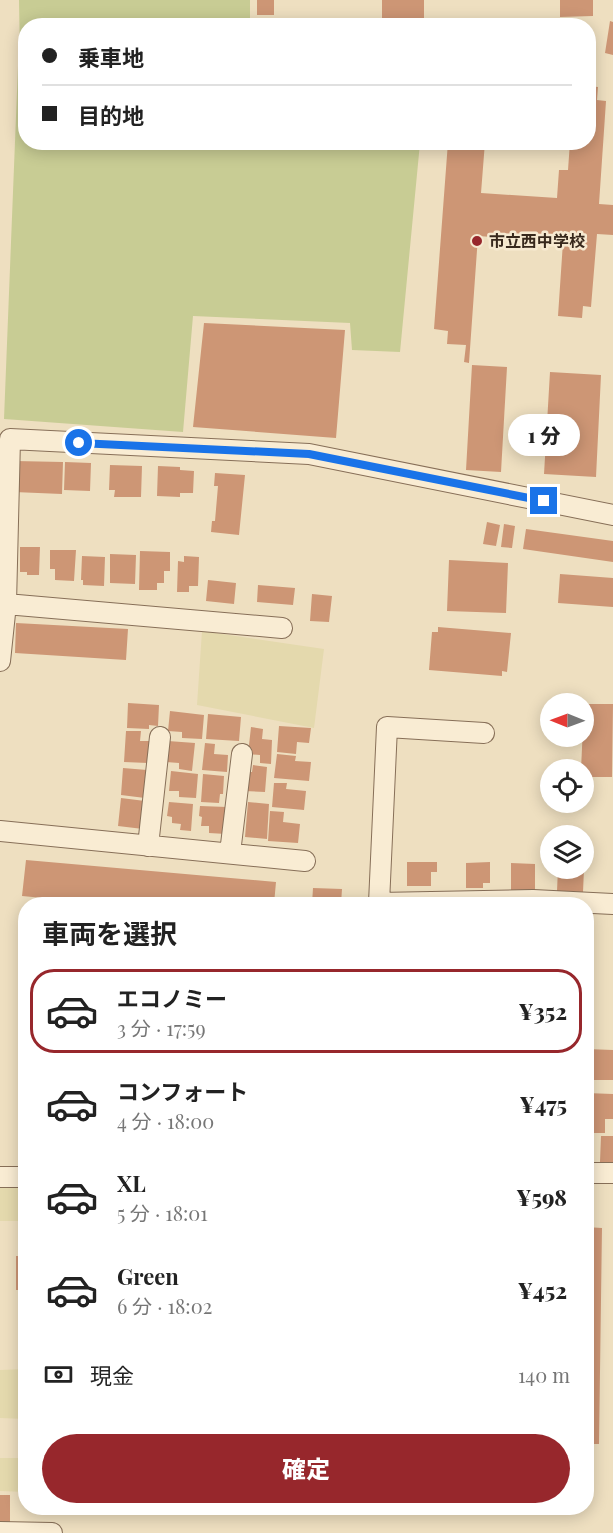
<!DOCTYPE html>
<html lang="ja">
<head>
<meta charset="utf-8">
<style>
  :root { --surface:#fff; --page:#f2f2f2; --text:#222; --muted:#767676; --line:#e0e0e0; --accent:#97272c }
  body { margin:0; font-family:"Playfair Display","Noto Sans JP",serif; background:var(--page); color:var(--text); height:100vh; display:flex; flex-direction:column; font-size:22px; white-space:nowrap }
  * { box-sizing:border-box; margin:0 }
  p { font-size:20px; color:var(--muted) }
  .icon { flex:none; width:33px; height:33px; fill:none; stroke:currentColor; stroke-width:2; stroke-linecap:round; stroke-linejoin:round }
  .map { position:relative; flex:1; overflow:hidden }
  .sheet { position:absolute; left:18px; top:897px; width:576px; height:618px; display:flex; flex-direction:column; background:var(--surface); border-radius:24px; box-shadow:0 3px 15px #0003 }
  .sheet>* { flex:none }
  .hud { position:absolute; left:18px; top:18px; width:578px; height:132px; border-radius:24px; box-shadow:0 3px 15px #0003; display:grid; align-content:center; height:132px; padding:0 24px; background:var(--surface) }
  .needle { width:39px; rotate:271deg }
  .fabs { position:absolute; left:540px; top:693px; display:grid; gap:12px }
  .fabs a { display:grid; place-items:center; width:54px; height:54px; border-radius:50%; background:var(--surface); box-shadow:0 3px 15px #0003; font-size:30px }
  .end { position:absolute; width:27px; height:27px; margin:-14px; border:8px solid #1a73e8; background:#fff; box-shadow:0 0 0 3px #fff }
  .from { border-radius:50% }
  .bubble { position:absolute; height:42px; border-radius:21px; background:var(--surface); box-shadow:0 3px 15px #0003; font-size:20px; font-weight:800; line-height:42px; text-align:center }
  .hud b { display:flex; align-items:center; gap:21px; height:57px; font-size:22px }
  .hud b+b { border-top:2px solid var(--line) }
  .hud i { width:15px; height:15px; background:var(--text) }
  ul { padding:0; list-style:none }
  li { display:flex; align-items:center; gap:18px; height:84px; margin:0 12px 9px; padding:0 12px; border:3px solid transparent; border-radius:24px }
  li div { flex:1 }
  li b { display:block; font-size:22px }
  li em { font-style:normal; font-weight:800 }
  li.selected { border-color:var(--accent) }
  li>.icon { width:54px; height:54px; stroke-width:1.5 }
  h2 { padding:0 24px; font-size:27px; line-height:72px }
  .pay { display:flex; align-items:center; gap:15px; height:66px; padding:0 24px; font-size:22px }
  .pay p { margin-inline-start:auto }
  .primary-button { display:flex; gap:12px; margin-top:auto; padding:12px 24px }
  .primary-button a { flex:1; height:69px; border-radius:36px; background:var(--accent); color:#fff; font-size:24px; font-weight:800; line-height:69px; text-align:center }
  .map>svg:first-child { display:block }
</style>
</head>
<body>
<div class="map">
<svg width="613" height="1533" viewBox="0 0 613 1533">
  <rect width="100%" height="100%" fill="#eedfc0"/>
  <path fill="#e4d9ad" d="M202,631L324,649L314,728L197,705Z
    M0,1184H25V1221H0Z
    M25,1369V1419L0,1418V1370Z
    M0,1458H25V1492L0,1491Z"/>
  <path fill="#c8cc94" d="M19,0H250V25L26,26L25,59H20Z
    M18,66H25L26,142L420,143L400,352L352,350L350,323L193,316L183,432L4,419Z"/>
  <path fill="#cd9675" d="M257,0H274V15H257Z
    M382,0H424V26H382Z
    M560,0H593V16L560,17Z
    M610,21L613,22V55L605,53Z
    M588,86L598,87L597,100L606,101L599,204L613,205V235L597,234L591,307L583,306L582,318L558,316L563,242L478,236L469,363L464,362L466,345L447,344L448,331L434,329L448,142H485L481,193L557,198L559,170H568L570,142H588Z
    M204,323L345,330L336,438L193,427Z
    M472,365L507,367L501,472L466,470Z
    M550,372L601,375L596,477L544,474Z
    M15,461L63,462L62,494L14,492Z
    M65,462L91,463L90,491L64,490Z
    M110,465L142,466L141,497H114L115,490H109Z
    M158,466L180,467V470L194,471L193,493H180V497L157,496Z
    M215,473L245,475L239,535L211,532L212,521H215L218,486H214Z
    M487,522L500,525L496,546L483,544Z
    M504,524L515,526L512,548L501,547Z
    M526,529L613,541V562L523,549Z
    M20,547H40L39,575H27V572H20Z
    M50,550H76L74,581L55,580V569H50Z
    M140,551L170,552V571H164V583H157V590H139Z
    M110,554L136,555L135,584L110,583Z
    M82,556L105,557L104,586L83,585V580H81Z
    M184,556L199,557L198,586H189V592H177L178,561L184,562Z
    M449,560L508,563L506,613L447,611Z
    M560,574L613,578V607L558,603Z
    M208,580L236,583L234,604L206,601Z
    M258,585L295,588L293,605L257,602Z
    M312,594L332,596L329,622L310,621Z
    M16,623L128,629L126,660L15,653Z
    M438,627L511,633L507,672L502,671V676L429,670L432,632H438Z
    M128,703L159,705L158,726L149,725V729L127,728Z
    M584,704H613L612,777H584V770H581Z
    M170,711L204,715L202,739L182,738V732L168,731Z
    M208,714L241,717L239,741L206,739Z
    M279,726L311,728L309,743L297,742L296,754L277,752Z
    M251,727L263,729L262,739L272,740L271,764L260,763V755L248,754Z
    M126,731H141L140,741H155L148,763L124,762Z
    M168,741L195,743L192,771L179,769V763L166,762Z
    M205,743L215,744L214,754L228,755L227,772L202,770Z
    M277,754L296,756L295,761L311,762L309,781L274,778Z
    M253,765L267,767L265,792L244,791L245,772H252Z
    M123,768L147,770L145,798L121,795Z
    M171,771L198,774L196,798L179,797V791H169Z
    M203,774L224,776L223,794H220L219,803L201,802Z
    M274,783H287L286,789L306,791L304,810L272,807Z
    M121,798L145,801L143,829L118,826Z
    M169,802L193,804L191,831L180,830L181,824L172,823V817L167,816Z
    M248,802L269,804L267,839L245,837Z
    M200,806L227,807L226,834L209,833V826H201L202,817L199,816Z
    M270,811L284,812L283,822L300,824L298,843L268,841Z
    M26,860L276,882L274,904H63L64,900L22,896Z
    M407,862H437V872H431V886H407Z
    M490,862V883H483V888H466V863Z
    M511,863L535,864V891H511Z
    M558,868L584,869L583,892L557,891Z
    M313,888L342,889L341,904H312Z
    M586,1049L613,1050V1080H586Z
    M586,1093L613,1094V1119H605V1133H586Z
    M601,1136H613V1163L600,1162Z
    M586,1227L602,1228L599,1444H586Z
    M16,1256H26V1290H16Z
    M0,1495H10V1523H0Z"/>
  <g fill="none" stroke-linecap="round" stroke-linejoin="round">
    <defs>
      <path id="minor" d="M6,604L282,628
        M0,661L6,604L10,439L309,454L613,515
        M484,733L387,727L379,903L533,900L613,904
        M0,831L305,861
        M148,846L160,737
        M230,853L242,754
        M586,1173H613
        M0,1177H26
        M0,1532L52,1533"/>
    </defs>
    <use href="#minor" stroke="#876f58" stroke-width="22"/>
    <use href="#minor" stroke="#f9ecd3" stroke-width="20"/>
  </g>
  <g fill="none" stroke-linecap="round" stroke-linejoin="round">
    <path stroke="#1a73e8" stroke-width="8" d="M79,443L309,454L544,501"/>
  </g>
  <circle fill="#97272c" stroke="#f6e9d0" stroke-width="2" cx="477" cy="241" r="6"/>
  <g text-anchor="middle" stroke-width="5" stroke-linejoin="round" paint-order="stroke">
    <g font-size="16" font-weight="bold" fill="#37281c" stroke="#f6e9d0" text-anchor="start">
      <text x="489" y="247">市立西中学校</text>
    </g>
  </g>
</svg>
<div class="fabs">
<a><svg class="needle" viewBox="-14 -14 28 28"><path d="M0-13l5 13h-10z" fill="#e53935"/><path d="M0 13l5-13h-10z" fill="#767676"/></svg></a>
<a><svg class="icon" aria-label="locate" viewBox="0 0 24 24"><circle cx="12" cy="12" r="6"/><path d="M12 2v4M12 18v4M2 12h4M18 12h4"/></svg></a>
<a><svg class="icon" aria-label="layers" viewBox="0 0 24 24"><path d="M12 4l9 5-9 5-9-5zM3 14l9 5 9-5"/></svg></a>
</div>
<i class="end from" style="left:79px;top:443px"></i>
<i class="end" style="left:544px;top:501px"></i>
<div class="bubble" style="left:508px;top:414px;width:72px">1 分</div>
<div class="hud">
<b><i class="from"></i>乗車地</b>
<b><i></i>目的地</b>
</div>
<section class="sheet">
<h2>車両を選択</h2>
<ul>
<li class="selected"><svg class="icon" aria-label="car" viewBox="0 0 24 24"><path d="M5 17H2v-5l4-1 3-4h7l3 4 3 1v5h-3M9 17h6M6 11h13"/><circle cx="7" cy="17" r="2"/><circle cx="17" cy="17" r="2"/></svg><div><b>エコノミー</b><p>3 分 · 17:59</p></div><em>¥352</em></li>
<li><svg class="icon" aria-label="car" viewBox="0 0 24 24"><path d="M5 17H2v-5l4-1 3-4h7l3 4 3 1v5h-3M9 17h6M6 11h13"/><circle cx="7" cy="17" r="2"/><circle cx="17" cy="17" r="2"/></svg><div><b>コンフォート</b><p>4 分 · 18:00</p></div><em>¥475</em></li>
<li><svg class="icon" aria-label="car" viewBox="0 0 24 24"><path d="M5 17H2v-5l4-1 3-4h7l3 4 3 1v5h-3M9 17h6M6 11h13"/><circle cx="7" cy="17" r="2"/><circle cx="17" cy="17" r="2"/></svg><div><b>XL</b><p>5 分 · 18:01</p></div><em>¥598</em></li>
<li><svg class="icon" aria-label="car" viewBox="0 0 24 24"><path d="M5 17H2v-5l4-1 3-4h7l3 4 3 1v5h-3M9 17h6M6 11h13"/><circle cx="7" cy="17" r="2"/><circle cx="17" cy="17" r="2"/></svg><div><b>Green</b><p>6 分 · 18:02</p></div><em>¥452</em></li>
</ul>
<div class="pay"><svg class="icon" aria-label="cash" viewBox="0 0 24 24"><path d="M3 7h18v10H3z"/><circle cx="12" cy="12" r="2"/></svg>現金<p>140 m</p></div>
<div class="primary-button"><a>確定</a></div>
</section>
</div>
</body>
</html>
